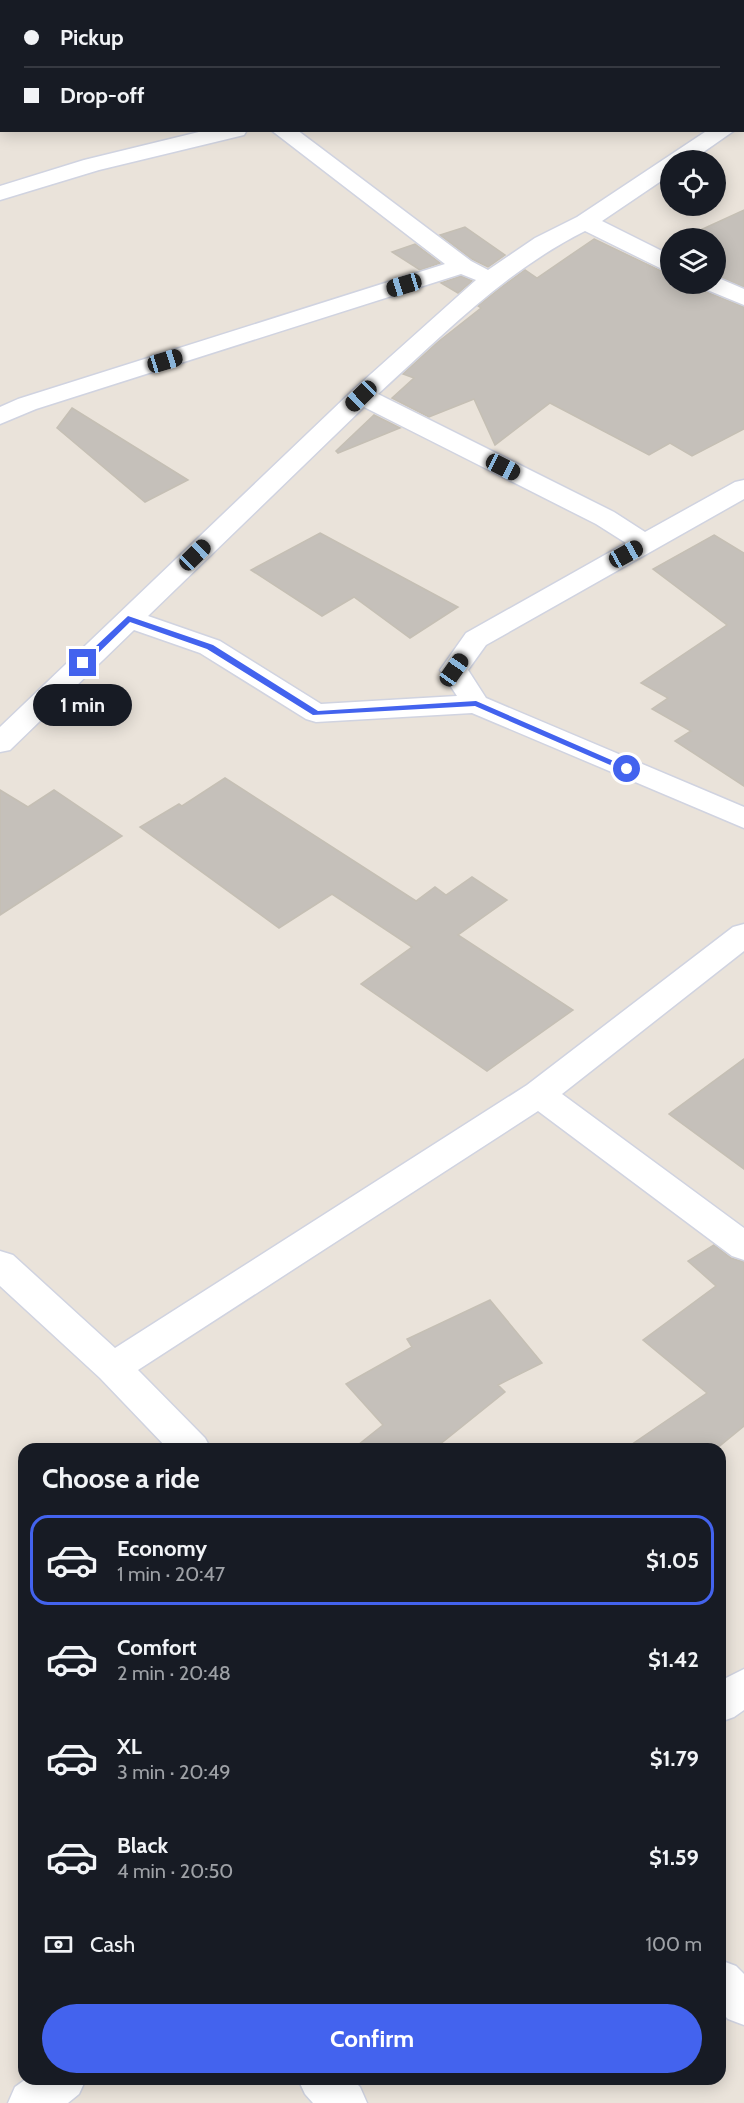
<!DOCTYPE html>
<html lang="en">
<head>
<meta charset="utf-8">
<style>
  :root { --surface:#171b24; --page:#20242c; --text:#f1f3f6; --muted:#9ea1a6; --line:#363941; --accent:#4363ee }
  body { margin:0; font-family:Cabin,sans-serif; background:var(--page); color:var(--text); height:100vh; display:flex; flex-direction:column; font-size:22px; white-space:nowrap }
  * { box-sizing:border-box; margin:0 }
  p { font-size:20px; color:var(--muted) }
  .icon { flex:none; width:33px; height:33px; fill:none; stroke:currentColor; stroke-width:2; stroke-linecap:round; stroke-linejoin:round }
  .map { position:relative; flex:1; overflow:hidden }
  .panel { position:absolute; left:18px; top:1443px; width:708px; height:642px; display:flex; flex-direction:column; background:var(--surface); border-radius:18px; box-shadow:0 3px 15px #0003 }
  .panel>* { flex:none }
  .guide { position:absolute; left:0px; top:0px; width:744px; height:132px; box-shadow:0 3px 15px #0003; display:grid; align-content:center; height:132px; padding:0 24px; background:var(--surface) }
  .tools { position:absolute; left:660px; top:150px; display:grid; gap:12px }
  .tools a { display:grid; place-items:center; width:66px; height:66px; border-radius:50%; background:var(--surface); box-shadow:0 3px 15px #0003; font-size:30px }
  .end { position:absolute; width:27px; height:27px; margin:-14px; border:8px solid #4363ee; background:#fff; box-shadow:0 0 0 3px #fff }
  .from { border-radius:50% }
  .bubble { position:absolute; height:42px; border-radius:21px; background:var(--surface); box-shadow:0 3px 15px #0003; font-size:20px; font-weight:700; line-height:42px; text-align:center }
  .car { position:absolute; width:18px; height:36px; margin:-18px -9px; border-radius:8px; box-shadow:0 0 4px 2px #0007; background:linear-gradient(#222 24%,#8ab4d8 0 40%,#222 0 76%,#8ab4d8 0 86%,#222 0) }
  .guide b { display:flex; align-items:center; gap:21px; height:57px; font-size:22px }
  .guide b+b { border-top:2px solid var(--line) }
  .guide i { width:15px; height:15px; background:var(--text) }
  ul { padding:0; list-style:none }
  li { display:flex; align-items:center; gap:18px; height:90px; margin:0 12px 9px; padding:0 12px; border:3px solid transparent; border-radius:18px }
  li div { flex:1 }
  li b { display:block; font-size:22px }
  li em { font-style:normal; font-weight:700 }
  li.current { border-color:var(--accent) }
  li>.icon { width:54px; height:54px; stroke-width:1.5 }
  h2 { padding:0 24px; font-size:27px; line-height:72px }
  .pay { display:flex; align-items:center; gap:15px; height:66px; padding:0 24px; font-size:22px }
  .pay p { margin-inline-start:auto }
  .cta { display:flex; gap:12px; margin-top:auto; padding:12px 24px }
  .cta a { flex:1; height:69px; border-radius:36px; background:var(--accent); color:#fff; font-size:24px; font-weight:700; line-height:69px; text-align:center }
  .map>svg:first-child { display:block }
</style>
</head>
<body>
<div class="map">
<svg width="744" height="2103" viewBox="0 0 744 2103">
  <rect width="100%" height="100%" fill="#eae3da"/>
  <path fill="#c5c0ba" stroke="#c5bfb4" stroke-width="1.5" d="M744,210V287L716,275V238H683Z
    M465,227L505,255L488,267L472,259L440,235Z
    M594,239L661,271L670,273V284H699L704,291L744,307V429L692,456L670,443L649,455L550,403L495,445L474,399L429,417L392,398L414,378L403,374L438,342L481,308L478,306L503,286L525,270L537,278Z
    M415,244L440,263L420,270L392,252Z
    M461,276L472,281L458,293L441,283Z
    M72,408L188,480L145,502L57,428Z
    M374,415L400,428L338,453L336,451Z
    M320,533L458,607L410,638L354,597L322,616L251,570Z
    M714,535L744,553V786L675,741L691,731L652,709L668,698L641,683L727,625L653,569Z
    M225,778L416,901L435,887L446,895L472,877L507,900L458,935L573,1010L487,1071L361,984L412,947L332,894L279,928L140,827L179,804L182,806Z
    M0,790L28,807L54,790L122,836L0,915Z
    M744,1059V1169L669,1114Z
    M714,1245L731,1258L744,1262V1426L716,1449H625L707,1393L643,1340L716,1286L688,1261Z
    M490,1300L542,1363L498,1385L505,1392L434,1449H353L383,1425L346,1384L412,1347L407,1339Z"/>
  <g fill="none" stroke-linecap="round" stroke-linejoin="round">
    <defs>
      <path id="minor" d="M55,0H81L54,2Z
        M513,0H537L538,2H514Z
        M581,0H603L580,2Z
        M0,8H2V20H0Z
        M207,130H247L244,135L99,170L0,200V186L84,160Z
        M271,130H297L471,261L488,270L535,238L577,217L708,130H735L692,160H670V175L602,221L670,255V271L662,269L585,231C505,271 443,335 378,394L614,512L645,532L735,482L744,480V499L486,645L468,670L486,698L744,807V828L472,713L316,722L306,719L200,653L134,630L10,750L0,752V727L352,391L476,280L461,274L36,409L0,424V407L18,399L445,264ZM364,407L596,524L626,543L466,633L440,670L457,696L321,704L220,641L148,616Z
        M716,277L744,289V305L705,289L701,284H716Z
        M744,924V951L562,1094L744,1228V1260L732,1256L538,1111L138,1370L205,1438L211,1449H168L100,1378L0,1286V1251L13,1255L115,1348L527,1085L733,927Z
        M744,1669V1710L734,1717L720,1722V1681Z
        M720,1960L736,1966L744,1974V2025L728,2019L720,2011Z
        M26,2079H86L79,2094L68,2103H8L15,2087Z
        M298,2079H352L360,2087L367,2103H313L305,2094Z"/>
    </defs>
    <use href="#minor" stroke="#d0d3e0" stroke-width="3"/>
    <use href="#minor" fill="#fff" fill-rule="evenodd"/>
  </g>
  <path fill="#4363ee" d="M128,616L213,645L318,711L476,701L632,769L624,771L475,706L313,715L207,649L130,622L86,665H80V661Z"/>
</svg>
<div class="tools">
<a><svg class="icon" aria-label="locate" viewBox="0 0 24 24"><circle cx="12" cy="12" r="6"/><path d="M12 2v4M12 18v4M2 12h4M18 12h4"/></svg></a>
<a><svg class="icon" aria-label="layers" viewBox="0 0 24 24"><path d="M12 4l9 5-9 5-9-5zM3 14l9 5 9-5"/></svg></a>
</div>
<i class="end from" style="left:627px;top:769px"></i>
<i class="end" style="left:83px;top:663px"></i>
<div class="bubble" style="left:33px;top:684px;width:99px">1 min</div>
<i class="car" style="left:404px;top:285px;rotate:253deg"></i>
<i class="car" style="left:165px;top:361px;rotate:73deg"></i>
<i class="car" style="left:361px;top:396px;rotate:226deg"></i>
<i class="car" style="left:503px;top:467px;rotate:117deg"></i>
<i class="car" style="left:626px;top:554px;rotate:61deg"></i>
<i class="car" style="left:195px;top:555px;rotate:46deg"></i>
<i class="car" style="left:454px;top:670px;rotate:35deg"></i>
<div class="guide">
<b><i class="from"></i>Pickup</b>
<b><i></i>Drop-off</b>
</div>
<section class="panel">
<h2>Choose a ride</h2>
<ul>
<li class="current"><svg class="icon" aria-label="car" viewBox="0 0 24 24"><path d="M5 17H2v-5l4-1 3-4h7l3 4 3 1v5h-3M9 17h6M6 11h13"/><circle cx="7" cy="17" r="2"/><circle cx="17" cy="17" r="2"/></svg><div><b>Economy</b><p>1 min · 20:47</p></div><em>$1.05</em></li>
<li><svg class="icon" aria-label="car" viewBox="0 0 24 24"><path d="M5 17H2v-5l4-1 3-4h7l3 4 3 1v5h-3M9 17h6M6 11h13"/><circle cx="7" cy="17" r="2"/><circle cx="17" cy="17" r="2"/></svg><div><b>Comfort</b><p>2 min · 20:48</p></div><em>$1.42</em></li>
<li><svg class="icon" aria-label="car" viewBox="0 0 24 24"><path d="M5 17H2v-5l4-1 3-4h7l3 4 3 1v5h-3M9 17h6M6 11h13"/><circle cx="7" cy="17" r="2"/><circle cx="17" cy="17" r="2"/></svg><div><b>XL</b><p>3 min · 20:49</p></div><em>$1.79</em></li>
<li><svg class="icon" aria-label="car" viewBox="0 0 24 24"><path d="M5 17H2v-5l4-1 3-4h7l3 4 3 1v5h-3M9 17h6M6 11h13"/><circle cx="7" cy="17" r="2"/><circle cx="17" cy="17" r="2"/></svg><div><b>Black</b><p>4 min · 20:50</p></div><em>$1.59</em></li>
</ul>
<div class="pay"><svg class="icon" aria-label="cash" viewBox="0 0 24 24"><path d="M3 7h18v10H3z"/><circle cx="12" cy="12" r="2"/></svg>Cash<p>100 m</p></div>
<div class="cta"><a>Confirm</a></div>
</section>
</div>
</body>
</html>
